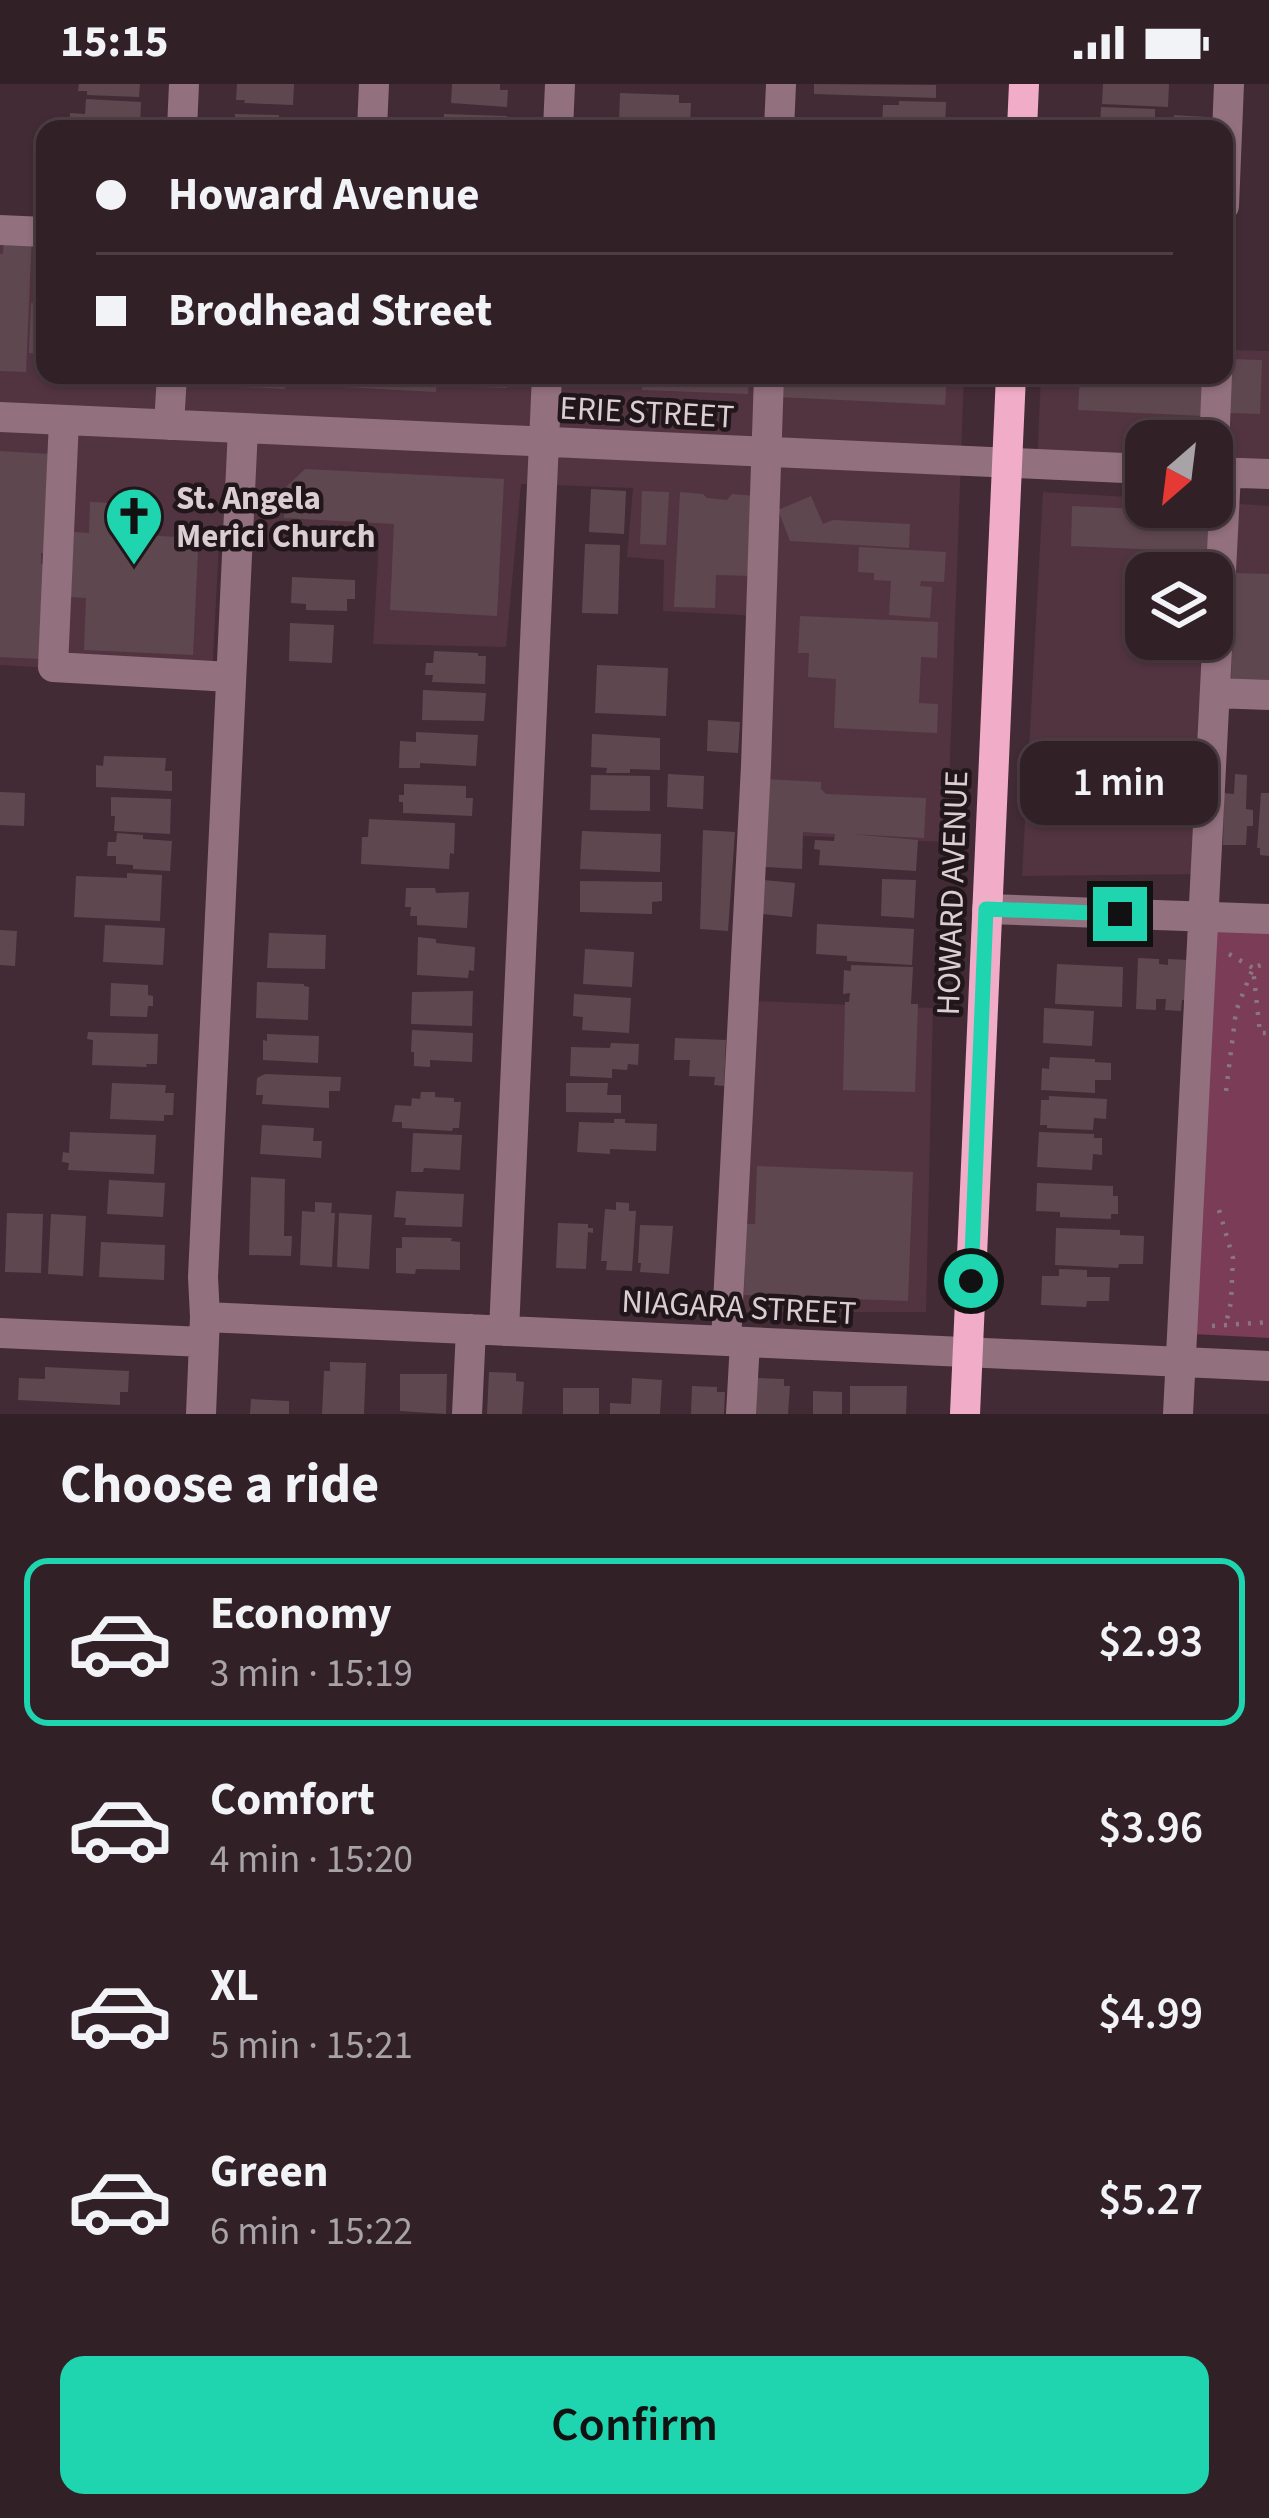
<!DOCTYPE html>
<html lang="en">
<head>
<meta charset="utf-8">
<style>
  :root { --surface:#322027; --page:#3a282f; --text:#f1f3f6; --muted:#a8a3a7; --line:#4d3e44; --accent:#1fd5b0 }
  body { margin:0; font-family:"Source Sans 3",sans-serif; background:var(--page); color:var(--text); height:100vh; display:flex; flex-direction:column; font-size:45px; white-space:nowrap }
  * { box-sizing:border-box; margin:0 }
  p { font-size:39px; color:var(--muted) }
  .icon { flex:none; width:66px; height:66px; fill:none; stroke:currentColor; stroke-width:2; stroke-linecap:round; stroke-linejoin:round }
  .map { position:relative; height:1330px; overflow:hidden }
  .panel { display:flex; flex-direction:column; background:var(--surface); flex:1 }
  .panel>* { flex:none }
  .top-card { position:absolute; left:36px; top:36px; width:1197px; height:264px; border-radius:24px; box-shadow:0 3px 9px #0004,0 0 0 3px var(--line); display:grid; align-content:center; height:264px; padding:0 60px; background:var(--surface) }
  .needle { width:78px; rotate:208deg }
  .buttons { position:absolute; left:1125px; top:336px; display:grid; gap:24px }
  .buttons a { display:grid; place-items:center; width:108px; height:108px; border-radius:24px; background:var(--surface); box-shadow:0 3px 9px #0004,0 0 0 3px var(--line); font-size:60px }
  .end { position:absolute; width:54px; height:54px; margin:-27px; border:15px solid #1fd5b0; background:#111; box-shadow:0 0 0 6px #111 }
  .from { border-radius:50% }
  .bubble { position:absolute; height:84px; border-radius:24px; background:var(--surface); box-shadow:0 3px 9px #0004,0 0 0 3px var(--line); font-size:39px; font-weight:600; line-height:84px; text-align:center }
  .top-card b { display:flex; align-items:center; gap:42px; height:114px; font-size:45px }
  .top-card b+b { border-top:3px solid var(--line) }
  .top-card i { width:30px; height:30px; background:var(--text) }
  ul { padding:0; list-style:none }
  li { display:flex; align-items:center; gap:36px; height:168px; margin:0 24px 18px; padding:0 36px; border:6px solid transparent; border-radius:24px }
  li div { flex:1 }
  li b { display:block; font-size:45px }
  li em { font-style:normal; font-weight:600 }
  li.current { border-color:var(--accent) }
  li>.icon { width:108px; height:108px; stroke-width:1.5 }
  h2 { padding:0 60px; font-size:54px; line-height:144px }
  .button { display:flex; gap:24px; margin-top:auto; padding:24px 60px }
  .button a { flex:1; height:138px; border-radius:24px; background:var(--accent); color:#111; font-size:48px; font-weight:600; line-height:138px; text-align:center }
  .status { display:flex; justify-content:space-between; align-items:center; height:84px; padding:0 60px; background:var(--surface); direction:ltr }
  .status svg { height:33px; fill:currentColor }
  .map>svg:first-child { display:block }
</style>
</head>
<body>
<div class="status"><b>15:15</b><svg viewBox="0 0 49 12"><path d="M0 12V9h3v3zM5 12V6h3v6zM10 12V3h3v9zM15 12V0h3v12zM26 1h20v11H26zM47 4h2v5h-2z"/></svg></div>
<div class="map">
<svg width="1269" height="1330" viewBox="0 0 1269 1330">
  <rect width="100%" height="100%" fill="#422b34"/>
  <path fill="#513440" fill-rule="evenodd" d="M0,133L45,135V291H964L947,758L757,750L766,536L742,531L663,527L664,476L627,473L633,404L521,400L506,563L373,560L379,457L219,458L212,594L0,581Z
    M1224,266L1269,267V390L1212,388V357H1146V385L1037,381L1041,291H1224Z
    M1043,408L1146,414V423H1212V418L1269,422V605L1213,603L1206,790L1022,792ZM1146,489H1212V555H1146Z
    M754,917L933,924L926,1228H739Z"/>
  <path fill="#7b3c57" d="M1211,835L1269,837V1254L1193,1250Z"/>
  <path fill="#5f4750" d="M79,0H140L139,13L87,11V7H78Z
    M237,0H294L293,21L244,19L245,16H236Z
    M452,0H500V6H508L507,23L451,19Z
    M814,0L936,1V14L814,10Z
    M1103,0H1169L1168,23L1102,20Z
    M620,9L679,11V19H691L690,40L619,38Z
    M86,15L141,18L140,45H70V29L85,30Z
    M899,17L946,18L945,45H876V40L882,41L883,21H899Z
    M1101,23L1155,25V40L1168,41L1167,45H1100Z
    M235,30L279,31L278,45H234Z
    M444,30L507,32L506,45H443Z
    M1174,31L1208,33L1207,45H1173Z
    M4,149L32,150L26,288L0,287V170H3Z
    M41,207H45V269H29L31,219L41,220Z
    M1231,275L1262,276L1260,330L1229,329Z
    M220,291H437L436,308L285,300V305L220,302Z
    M472,291H507V304L472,303Z
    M582,291H749L748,310L642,306V299L582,296Z
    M779,291H947L945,321L778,313Z
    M1080,291H1204L1202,332L1078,326Z
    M0,367L50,370L45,469H41V480H45L40,575L0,573Z
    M305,385L504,395L497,532L390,526L394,440L284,434L285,404Z
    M591,405L626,407L624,450L589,448Z
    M642,407L669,408L666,461L640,460Z
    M680,408L703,410L707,414L727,416L732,410L756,412L753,492L716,491L715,524L674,523Z
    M811,412L823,440L833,436L910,440L909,464L790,457L778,426Z
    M90,418L157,421L156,441L140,440V451L178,453L179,444L199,445L193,571L84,566L86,514L70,513L74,448L89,449Z
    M1072,422L1210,428L1208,468L1071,462Z
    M585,460L620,461L618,530L582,529Z
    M859,463L946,468L944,498L921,497L920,502L932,503L930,534L889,531L891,497L874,496V489L858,488Z
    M1235,489L1269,490V599L1231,597Z
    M292,493L355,496V515H347V527L306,526V520L291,519Z
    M800,532L938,538L937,574L921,573L919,619L938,620L937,649L834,644L836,595L808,593L809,569H798Z
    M290,539L334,541L332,579L289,577Z
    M434,567L478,569V572H486L485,600L432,598L433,591H425L426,579H433Z
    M597,581L668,584L666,632L595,629Z
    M423,606L486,609L484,637L422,636Z
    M708,636L740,638L738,669L707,667Z
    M416,648L478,651L476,682L420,679V684H399L400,657L416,658Z
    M592,650L660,654V686L630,685V689H606L607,684L591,683Z
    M104,672L166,674L165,687H172V707L96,703V681L103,682Z
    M668,690L704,692L703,725L667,723Z
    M1235,690L1247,691L1246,725L1253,726V742H1247L1246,761H1223L1224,709L1234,710Z
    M591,691L650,692V727L590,726Z
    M764,695L821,698V705L826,710L926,714L924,754L850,750L918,756L916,787L819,781L820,766L814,765L815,756L834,757L835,750L803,748L802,785L764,783Z
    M404,700L466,702V714H473L472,732L403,729V718H399V711H404Z
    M0,708L25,709L24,742L0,741Z
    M1261,709H1269V772L1260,771V764H1257Z
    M111,713L171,715L170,750L114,747L115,732H111Z
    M369,735L455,739L454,770L450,769L449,785L361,780L362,753H368Z
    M703,746L735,748L728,847L700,845Z
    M582,747L661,750L660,788L580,785Z
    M117,749L143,751V755L172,757L170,787L133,785V781L116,780V772H107L108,758H116Z
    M127,789L162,791L160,837L74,833L76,792L127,794Z
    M882,795L916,796L914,834L881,832Z
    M764,796L795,799L792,833L761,830Z
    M580,797L662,798V817L652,818V830L580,828Z
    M406,804H435L436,809L469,808L467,844L417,841V832H410L411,823H405Z
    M817,840L914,845L912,881L847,877V872L816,870Z
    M105,841L165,844L163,881L103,878Z
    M0,846L17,847L15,882L0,881Z
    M269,849L326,851L325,885L267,884Z
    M418,853L436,855V859L475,863L474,887L469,886L468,894L417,891Z
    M585,865L634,868L632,903L583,900Z
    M1138,874L1159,875V880L1168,881V875L1189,876L1187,916H1182L1181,927L1165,926L1166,915H1156V926L1136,925Z
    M1057,880L1123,883L1122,923L1055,920Z
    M851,881L913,883L911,920H918L915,1008L843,1006L845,918H849L850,909L843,910L844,886L851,887Z
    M257,898L304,900V902L309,903L308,936L256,934Z
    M111,899L148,901V911L153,912V922H148L147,933L110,932Z
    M473,907L472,942L411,940L412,908Z
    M574,910L631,914L629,949L582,946L583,933L573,932Z
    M1044,924L1094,927L1092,962L1043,959Z
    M412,946L473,949L472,978L430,976V983L414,982V968H411Z
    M88,948L158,950L157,980H146L147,983L92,981L93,956L87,955Z
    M267,950L319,952L318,979L263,976V956L267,957Z
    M675,954L726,956L724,1002L714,1001L715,993L689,992L690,976H674Z
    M611,959L639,960L638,981L628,980L627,986L612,985V994L570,992L571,963L610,964Z
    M1050,973L1095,975V978L1111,979V996H1095V1009L1041,1006L1042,984L1049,985Z
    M265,990L341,993L340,1007H329V1024L262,1020L263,1011H256L257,994Z
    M112,999L166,1001L165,1009H174L173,1031H164V1037L110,1035Z
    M566,999H608L607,1011H621V1029L566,1028Z
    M421,1008H435V1013L454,1014V1018H461L459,1044H453L452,1047L402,1044V1038H392L395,1021L411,1022L412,1014L420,1015Z
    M1049,1012L1107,1015L1106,1035L1094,1034L1093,1046L1047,1044V1041H1040L1041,1016H1049Z
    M614,1035H625V1039L657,1040L656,1067L610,1065V1070L577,1068L579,1038L614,1039Z
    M262,1041L314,1044L313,1057H322L321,1074L260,1070Z
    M70,1048L156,1051L154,1090L68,1086L69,1079L62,1078L63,1068L69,1069Z
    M1039,1048L1094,1050V1054H1102V1071L1093,1070L1092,1086L1037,1083Z
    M413,1049L462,1051L460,1086L424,1084L423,1088H411Z
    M757,1082L913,1088L908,1217L744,1211L746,1140H755Z
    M251,1093L285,1095L284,1152H292L291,1172L249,1171Z
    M109,1096L165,1099L163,1133L107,1130Z
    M1037,1099L1113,1102V1112H1118V1130H1111V1135L1060,1133V1128L1036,1127Z
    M396,1107L464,1110L462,1143L405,1141L406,1134L394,1133Z
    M315,1118L332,1119L331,1129H335L332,1183L300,1181L302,1127L315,1128Z
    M616,1118L629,1119V1127H636L632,1187L606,1186L607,1177H601L605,1125L616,1126Z
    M7,1129L43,1130L41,1189L5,1188Z
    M339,1129L372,1131L369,1185L337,1183Z
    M51,1130L86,1132L83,1192L48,1190Z
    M558,1139L588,1140V1144H593V1149L588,1148L586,1185L556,1184Z
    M640,1141L673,1142L669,1190L640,1188L641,1179H638Z
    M1056,1144L1120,1146V1151L1144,1152L1143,1180H1119L1118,1184L1055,1181Z
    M402,1153L452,1154L451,1157L460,1158V1186L416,1185L415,1190L396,1189V1164H402Z
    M101,1158L165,1161L164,1196L99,1193Z
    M1059,1185L1087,1186V1193H1110L1109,1217H1087L1086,1223L1041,1221L1042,1192H1059Z
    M330,1278L366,1279L364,1330H322L324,1287H330Z
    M45,1283L129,1287L128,1308H120V1321L18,1316L19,1294L45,1295Z
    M489,1288L516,1289V1297L524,1298L522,1330H487Z
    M400,1290H447L446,1330L400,1327Z
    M632,1294L662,1296L660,1330H610V1319L631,1320Z
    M756,1294L784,1295V1302H790L788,1330H755Z
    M692,1302L717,1303V1308H725L724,1330H691Z
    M850,1302H907L906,1330H850Z
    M563,1304H599V1330H563Z
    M813,1307L842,1308V1330H813Z
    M251,1315L289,1317V1330H250Z"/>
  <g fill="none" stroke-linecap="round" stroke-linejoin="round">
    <path stroke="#8a777e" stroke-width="4.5" stroke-dasharray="3 9" stroke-linecap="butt" d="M1229,870L1253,884L1260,949H1269
      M1226,1007L1236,927L1253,884L1269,878
      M1219,1126L1233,1174L1231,1218L1226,1240
      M1212,1242L1269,1238"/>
    <path stroke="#92707d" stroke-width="30" d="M182,45L184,0
      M372,45L374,0
      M558,45L560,0
      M779,45L781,0
      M1224,122L1229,0
      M0,146L45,148
      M0,333L1146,385
      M64,336L53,583L231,593
      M169,341L172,291
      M1212,388L1269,390
      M1213,388L1217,291
      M1215,609L1269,611
      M987,825L1269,835
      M205,1233L1269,1282
      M504,1247L547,291
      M0,1249L204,1258
      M726,1257L756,682L769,291
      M201,1330L205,1233L203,1193L243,344
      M467,1330L471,1245
      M741,1330L745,1258
      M1178,1330L1226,389"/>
    <path stroke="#f1adc7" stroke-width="30" d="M1022,45L1024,0
      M965,1330L1011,291"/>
  </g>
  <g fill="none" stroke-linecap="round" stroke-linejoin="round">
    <path stroke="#1fd5b0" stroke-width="15" d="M971,1197L986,825L1120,830"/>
  </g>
  <defs>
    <symbol id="church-pin" viewBox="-11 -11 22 30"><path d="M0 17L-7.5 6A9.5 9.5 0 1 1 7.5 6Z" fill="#1fd5b0" stroke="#21171b"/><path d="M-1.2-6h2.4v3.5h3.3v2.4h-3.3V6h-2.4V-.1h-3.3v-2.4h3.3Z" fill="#111"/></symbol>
  </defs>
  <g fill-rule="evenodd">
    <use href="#church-pin" x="101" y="399" width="66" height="90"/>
  </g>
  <g text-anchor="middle" stroke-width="9" stroke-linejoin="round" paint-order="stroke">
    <g font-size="33" fill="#dccdd2" stroke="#21171b">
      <text transform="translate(647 327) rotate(3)" y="12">ERIE STREET</text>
      <text transform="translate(951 809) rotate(-88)" y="12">HOWARD AVENUE</text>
      <text transform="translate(739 1222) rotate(3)" y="12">NIAGARA STREET</text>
    </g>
    <g font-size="33" font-weight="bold" fill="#dccdd2" stroke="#21171b" text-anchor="start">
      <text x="176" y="425">St. Angela<tspan x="176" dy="38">Merici Church</tspan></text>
    </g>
  </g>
</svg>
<div class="buttons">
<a><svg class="needle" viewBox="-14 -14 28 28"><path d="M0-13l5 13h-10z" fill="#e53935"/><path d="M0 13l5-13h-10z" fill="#a8a3a7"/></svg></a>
<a><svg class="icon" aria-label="layers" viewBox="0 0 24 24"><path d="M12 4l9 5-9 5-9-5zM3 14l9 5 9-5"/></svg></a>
</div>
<i class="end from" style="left:971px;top:1197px"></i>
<i class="end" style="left:1120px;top:830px"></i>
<div class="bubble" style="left:1020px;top:657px;width:198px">1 min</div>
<div class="top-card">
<b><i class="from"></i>Howard Avenue</b>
<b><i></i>Brodhead Street</b>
</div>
</div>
<section class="panel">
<h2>Choose a ride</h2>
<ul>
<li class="current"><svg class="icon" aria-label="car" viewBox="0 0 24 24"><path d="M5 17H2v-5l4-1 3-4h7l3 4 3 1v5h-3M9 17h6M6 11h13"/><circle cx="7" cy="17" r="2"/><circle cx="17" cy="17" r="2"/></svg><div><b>Economy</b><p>3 min · 15:19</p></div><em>$2.93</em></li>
<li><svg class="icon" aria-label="car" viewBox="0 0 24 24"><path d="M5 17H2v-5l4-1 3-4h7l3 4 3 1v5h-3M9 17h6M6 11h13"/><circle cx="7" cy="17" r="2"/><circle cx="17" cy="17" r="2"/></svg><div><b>Comfort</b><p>4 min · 15:20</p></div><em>$3.96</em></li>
<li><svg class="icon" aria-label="car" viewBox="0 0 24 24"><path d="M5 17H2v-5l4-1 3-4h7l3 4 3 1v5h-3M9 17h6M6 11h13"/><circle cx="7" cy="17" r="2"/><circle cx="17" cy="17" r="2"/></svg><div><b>XL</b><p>5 min · 15:21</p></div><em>$4.99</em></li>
<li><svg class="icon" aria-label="car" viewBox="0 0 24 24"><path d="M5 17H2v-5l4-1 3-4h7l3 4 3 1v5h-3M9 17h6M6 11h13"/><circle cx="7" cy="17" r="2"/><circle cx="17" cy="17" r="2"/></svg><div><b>Green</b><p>6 min · 15:22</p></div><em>$5.27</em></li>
</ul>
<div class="button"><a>Confirm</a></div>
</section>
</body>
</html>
